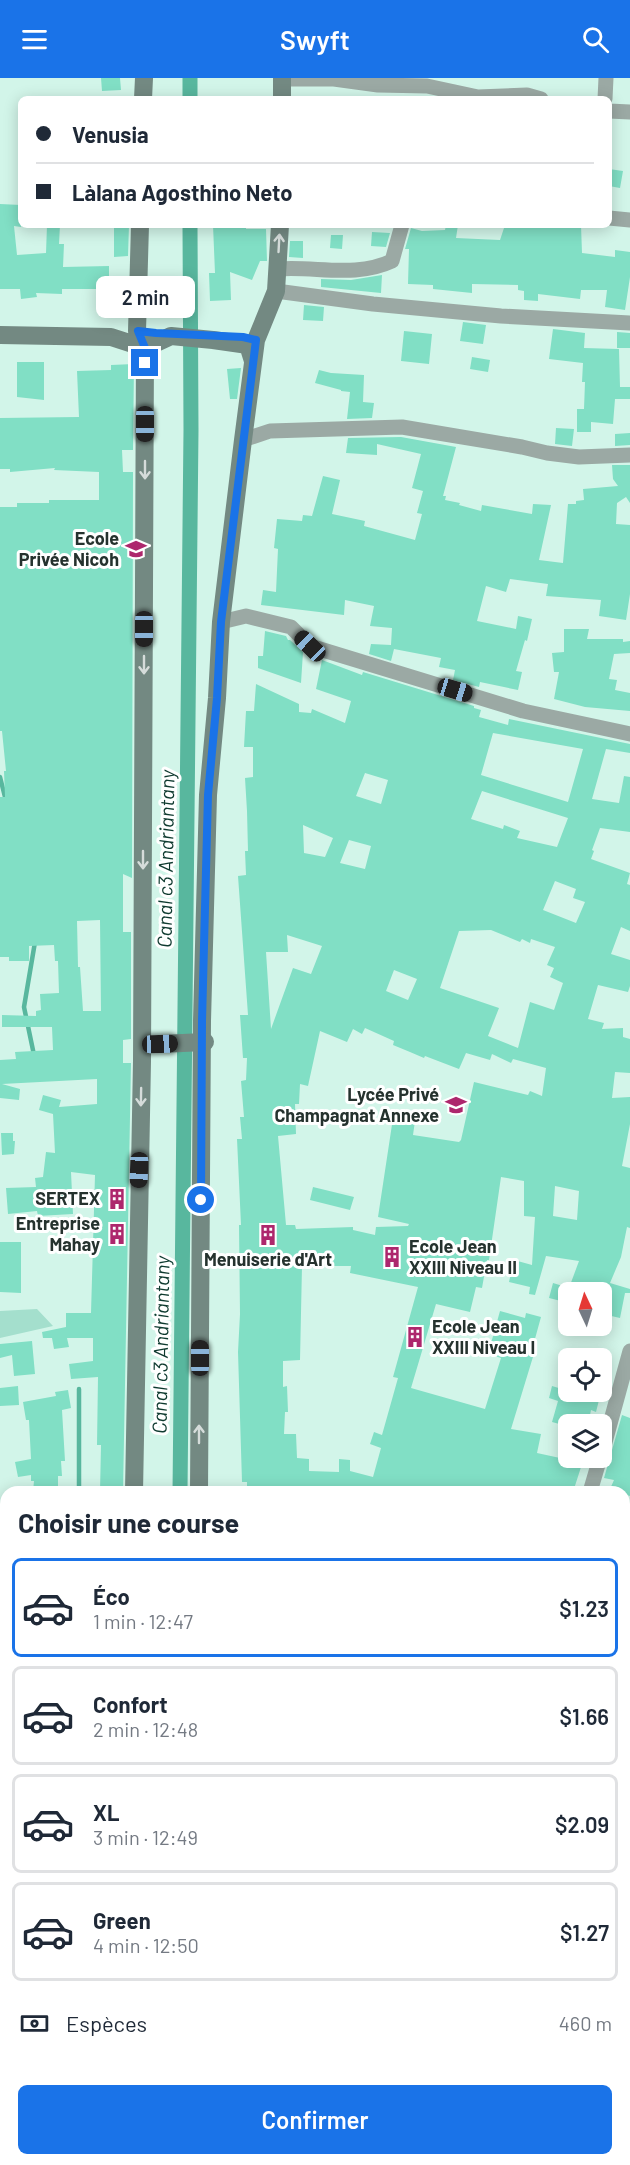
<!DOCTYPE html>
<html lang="fr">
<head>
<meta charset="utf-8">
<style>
  :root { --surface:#fff; --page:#f6f6f7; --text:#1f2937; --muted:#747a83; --line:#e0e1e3; --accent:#1a73e8 }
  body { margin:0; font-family:Barlow,sans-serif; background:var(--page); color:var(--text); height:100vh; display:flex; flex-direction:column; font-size:22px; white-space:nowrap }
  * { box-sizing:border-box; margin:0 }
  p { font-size:20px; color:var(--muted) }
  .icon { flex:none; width:33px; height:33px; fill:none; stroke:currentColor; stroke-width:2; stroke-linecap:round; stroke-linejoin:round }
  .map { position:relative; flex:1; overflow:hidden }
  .sheet { position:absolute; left:0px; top:1408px; width:630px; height:680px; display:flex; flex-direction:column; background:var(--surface); border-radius:18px 18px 0 0; box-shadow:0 3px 15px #0003 }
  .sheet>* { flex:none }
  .banner { position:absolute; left:18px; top:18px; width:594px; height:132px; border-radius:9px; box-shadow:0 3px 15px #0003; display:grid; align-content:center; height:132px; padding:0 18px; background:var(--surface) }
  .needle { width:39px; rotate:356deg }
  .controls { position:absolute; left:558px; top:1204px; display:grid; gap:12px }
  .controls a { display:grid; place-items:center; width:54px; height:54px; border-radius:9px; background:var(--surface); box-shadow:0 3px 15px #0003; font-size:30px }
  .end { position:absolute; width:27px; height:27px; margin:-14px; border:8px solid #1a73e8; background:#fff; box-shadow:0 0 0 3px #fff }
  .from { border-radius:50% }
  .bubble { position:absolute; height:42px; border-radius:9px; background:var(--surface); box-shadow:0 3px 15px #0003; font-size:20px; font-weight:600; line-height:42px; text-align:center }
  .car { position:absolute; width:18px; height:36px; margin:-18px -9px; border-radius:8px; box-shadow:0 0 4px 2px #0007; background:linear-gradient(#222 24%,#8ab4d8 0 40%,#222 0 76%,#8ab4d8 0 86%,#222 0) }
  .banner b { display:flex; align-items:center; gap:21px; height:57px; font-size:22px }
  .banner b+b { border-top:2px solid var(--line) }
  .banner i { width:15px; height:15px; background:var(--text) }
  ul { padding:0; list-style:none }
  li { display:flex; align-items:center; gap:18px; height:99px; margin:0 12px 9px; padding:0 6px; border:3px solid var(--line); border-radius:9px }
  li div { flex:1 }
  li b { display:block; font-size:22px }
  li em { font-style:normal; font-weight:600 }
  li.selected { border-color:var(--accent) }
  li>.icon { width:54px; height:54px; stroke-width:1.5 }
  h2 { padding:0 18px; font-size:27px; line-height:72px }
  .pay { display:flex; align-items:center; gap:15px; height:66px; padding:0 18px; font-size:22px }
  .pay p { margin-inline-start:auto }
  .primary-button { display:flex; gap:12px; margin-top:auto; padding:12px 18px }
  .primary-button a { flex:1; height:69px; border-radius:9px; background:var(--accent); color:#fff; font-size:24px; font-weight:600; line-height:69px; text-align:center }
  header { display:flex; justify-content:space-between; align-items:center; height:78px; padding:0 18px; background:var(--accent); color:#fff; font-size:27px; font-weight:600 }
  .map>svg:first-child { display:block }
</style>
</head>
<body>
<header><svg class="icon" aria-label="menu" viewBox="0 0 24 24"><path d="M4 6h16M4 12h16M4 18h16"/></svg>Swyft<svg class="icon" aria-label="search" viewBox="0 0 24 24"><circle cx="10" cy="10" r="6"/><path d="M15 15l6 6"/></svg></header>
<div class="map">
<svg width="630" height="2087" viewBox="0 0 630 2087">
  <rect width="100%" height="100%" fill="#d2f5e9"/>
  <path fill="#a4dfcd" d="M37,1231L53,1248L0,1260V1233Z
    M0,1827L6,1828V1859L0,1857Z
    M0,2017L6,2019V2060L0,2070Z"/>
  <path fill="#58b79e" d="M96,2082H177V2087H96Z"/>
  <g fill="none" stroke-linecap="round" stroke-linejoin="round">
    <path stroke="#58b79e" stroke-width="4.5" d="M0,699L6,723
      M34,977L24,929L35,864
      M79,1414V1311
      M624,1677L625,1661
      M0,1745L6,1746"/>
    <path stroke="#58b79e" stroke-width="15" d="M190,21V0
      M180,1414L191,352L190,147"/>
  </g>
  <path fill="#81dfc5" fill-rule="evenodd" d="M101,0H120L121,12L102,13Z
    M609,91L623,93L620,110L609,108Z
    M0,126L21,127V149L14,148L17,177L46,175L47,147H60L59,166H64L63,189L109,188V211H62V216L36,215L37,219L21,221L20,211H0Z
    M114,147H129L128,178L114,179Z
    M213,147L246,148V151H266L267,183H260L252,202L230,194L231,222L210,223L209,195H215Z
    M446,147H458L456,160L500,162L505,147H581L582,175L615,179V172L630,174V199L625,232L605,229L607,212H581L580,221L538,216V223L524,222V213L518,212V207L472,206V215L433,211V207L408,206L409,171H405L411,150L422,153L445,152Z
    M372,154L390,155L386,169L371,168Z
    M331,157H343L342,171L330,170Z
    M290,163H303V180L289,179Z
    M382,197L381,215L321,209V201L351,202Z
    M304,227L324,229L323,243L303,242Z
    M463,244L486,247L483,266L460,263Z
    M553,251L585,255L584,270L619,271L620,309H630V321H615L613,346L591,344V354H577V331H584L585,304H582L583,285L549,281Z
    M404,253L432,256L429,286L401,283Z
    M617,254L630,255V270H617Z
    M472,279L490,282L488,294L470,291Z
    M17,284H44V322L17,319Z
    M134,286L133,372H122L123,394H133L132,800L123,796V854H131V961L123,962V985H131L123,1414H100L101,1367H97L98,1299L71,1301L69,1286L93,1283V1260H67L69,1269L54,1271L52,1260H43L42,1254L66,1249V1235H91L95,1097L71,1094L73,1136L38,1138L37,1133L8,1136L6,1110L36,1109L35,1100L43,1099L46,1074L55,1075L53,1036L39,1032L43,1017L61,1022L59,1029L97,1026V1001L2,1006L20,1011L19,1022L0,1020V982L16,981L15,974L53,972L52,949H2V937L36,938V933L41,932L40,916L59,915L58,883H55L54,867L29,868V883H9V879H0V719H5L4,693H6L2,653H0V429H17V425H49V422H99V394L54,392L55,390L10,394V391H0V340L79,339L77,293L111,292V287ZM100,842L101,933H83L80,889H78L77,843Z
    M241,290L237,321H230L227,291Z
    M319,292L331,295L364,297L363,324L374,325L372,340L347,341L350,314L341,313V312L315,305Z
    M556,350L574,351L572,368L555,366Z
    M630,355V367L615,368V356Z
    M401,359L456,369L443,418H446L445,422L460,425L459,427L481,433L482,427L532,436L533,426L551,427L539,482L563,485L568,426H576V423L584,422L583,411L618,408L613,401L612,387H630V425L626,419L617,425L616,446L630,447V516L626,542L599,538L601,522L546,518L548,506L510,501L506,514L486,508L477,543L516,551L518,538L532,541L527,563L525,562L516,593L522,594L518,612L480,604L479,609L453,602L455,592L439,589L441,580L394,571L391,583L369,576L371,566L391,567L392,550L370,548L374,528L345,522L344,537L261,527L263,512L276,514L278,471L274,470L277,441L302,443L303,437L312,438L323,398L340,402L332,436L365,443L364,448L415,462L422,436L417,435L423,413L412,410L421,376L377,366V377L346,375L348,360Z
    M564,551H589L587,561H623V564L630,563V575L614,576L609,601L617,602L615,612L630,615V633L585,629L554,621L559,594H554L552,575L564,574Z
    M265,553L286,558L288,562H290L303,574L301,605L258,590V578H263Z
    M322,582L362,597L363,594L474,628V630L481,632L479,639L508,647L509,641L630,666V675L606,671L592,721L619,725L624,698L630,699V754L600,750L592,772L594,773L591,781L630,795L627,806L630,807V853L621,849L611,876L630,882V908L628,914L598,907L588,941L604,945L602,951L623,950V959L630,961V995L615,994L612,1020L630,1019V1046L622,1088L630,1090V1150L627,1149L621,1179L610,1205L630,1211V1215H625L620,1240L607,1237L608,1233L602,1232V1215H583L569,1210L579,1183L546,1178L535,1217L529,1216L530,1209L509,1204L514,1182L532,1187L535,1139L524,1138V1103L501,1099L489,1182H487L482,1210L476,1209L470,1234L436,1226L411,1310L485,1331L501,1280L488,1276L500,1233L525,1240L526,1235L541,1239L533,1268L536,1269L511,1351L541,1356L537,1375L560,1380H581L580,1385L582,1386L573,1414H247V1404H242L238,1274L240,1236L239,1147H241L237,1061H242L240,1039H244L241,1003L246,1002L247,980H243L240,937H248L238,798L246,797L245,773H248L247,733L245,700L253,699V669H244L246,633H254L256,606L299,626V634L311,635L312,631L345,645L351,623L316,611ZM493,655L583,671L568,724L481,697ZM365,695L388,702L381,726L356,718ZM482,713L568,740L557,769L517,760L520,753L504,747L503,751L471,741ZM303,747L333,760L325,779L304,775ZM349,762L371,768L365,791L340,785ZM555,803L576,811L573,820L585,824L576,845L543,832ZM491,852L520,864L522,861L530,865L531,861L555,869L547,887L554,890L550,899L563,905L554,932L530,924L518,970L488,958L499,930L440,910L459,853ZM287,857L322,868L311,896L293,890L271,951L266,874H288ZM394,892L417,901L408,922L386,913ZM365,950L394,963L393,967L410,974L424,980L425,978L459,991L466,975L490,982L492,976L511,985L513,981L546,990L542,1018L530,1013L528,1017L474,1004L461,1062L459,1064L413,1057L415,1043L393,1040L378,1139L409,1146L408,1148L376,1149L375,1157L353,1152V1149L296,1151L295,1147H286L278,1058L296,1056L295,1026H299L300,1006L308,1008L320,953L347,964L353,951L362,956ZM555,1108L579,1113L577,1142L553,1138ZM302,1188H351L350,1195L418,1209L393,1299L398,1300L382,1357L374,1354L370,1366L381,1370L373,1399L350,1393V1382L339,1381V1394L309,1393V1381L297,1380L296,1356H284L285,1334H288L287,1308L283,1309V1283L300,1282Z
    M1,1055H13V1063H15L14,1076L2,1077Z
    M313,1109L354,1119L350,1132L310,1122Z
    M0,1164H21V1215L0,1214Z
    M553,1205L566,1209L561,1223L549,1220Z
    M32,1263L35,1296L14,1298L12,1277L0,1280V1266Z
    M18,1308L19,1327L0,1328V1310Z
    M552,1308L599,1322L596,1334L591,1332L588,1347H563L552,1344L558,1323L549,1320Z
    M68,1312L71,1330L62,1332L65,1383H61L62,1398H58V1413H33L34,1403H31V1397L18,1399L15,1384L31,1381L29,1342H26L23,1324L56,1318L55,1314Z
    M622,1337L630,1340V1418L624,1416V1414L610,1411L614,1402L604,1400Z"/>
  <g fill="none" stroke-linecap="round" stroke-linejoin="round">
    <path stroke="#9ba9a4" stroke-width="15" d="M282,1H334L378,7L427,8L478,19L527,17L541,21
      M605,21L606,0
      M609,33L630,34
      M609,140L630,142
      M278,191C316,188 356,200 392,183L402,147
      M276,213L373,226L501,238L630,245
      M243,362L270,353L402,349L522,369L547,375L579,379L630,377
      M221,544L246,538L291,549L310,568L523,633L630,656
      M602,1375L630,1273
      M590,1414L600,1380
      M88,2082V2087
      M261,2087L268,2082"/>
    <path stroke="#738982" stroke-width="18" d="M143,21L144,0
      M282,21V0
      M0,257L111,259L145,270L171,258L213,262L248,267L253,283
      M134,1414L142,983L145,270L137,253L140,147
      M199,1414L202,943L208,717L217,620L221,544L243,362L256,262L276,213L280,147
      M624,1644H630
      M624,1658H630
      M195,2082V2087
      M212,2082L213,2087"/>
    <path stroke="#738982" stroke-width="18" d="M160,966L205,964"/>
  </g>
  <defs><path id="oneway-shaft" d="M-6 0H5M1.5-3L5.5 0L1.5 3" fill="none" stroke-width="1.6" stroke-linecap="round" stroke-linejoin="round" transform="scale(1.5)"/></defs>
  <g stroke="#d5dcda">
    <use href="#oneway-shaft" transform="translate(279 165) rotate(-87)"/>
    <use href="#oneway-shaft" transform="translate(145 392) rotate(90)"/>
    <use href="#oneway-shaft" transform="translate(144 587) rotate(90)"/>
    <use href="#oneway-shaft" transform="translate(143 782) rotate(90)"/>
    <use href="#oneway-shaft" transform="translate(141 1019) rotate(91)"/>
    <use href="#oneway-shaft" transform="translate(199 1356) rotate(-90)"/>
  </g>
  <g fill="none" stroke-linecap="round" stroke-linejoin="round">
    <path stroke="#1a73e8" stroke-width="8" d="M145,285V270L138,253L156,255L243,259L256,262L221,544L217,620L208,717L202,943L201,1122"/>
  </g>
  <defs>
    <symbol id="school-bare" viewBox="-9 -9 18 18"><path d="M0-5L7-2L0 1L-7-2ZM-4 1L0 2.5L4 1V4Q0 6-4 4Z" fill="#ad276d" stroke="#fff" stroke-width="2.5" paint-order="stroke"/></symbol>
    <symbol id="building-bare" viewBox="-9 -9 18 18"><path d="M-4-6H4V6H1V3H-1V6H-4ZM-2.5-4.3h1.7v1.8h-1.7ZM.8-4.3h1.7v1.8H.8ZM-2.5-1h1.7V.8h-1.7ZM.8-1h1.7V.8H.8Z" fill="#ad276d" stroke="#fff" stroke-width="2.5" paint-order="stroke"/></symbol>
  </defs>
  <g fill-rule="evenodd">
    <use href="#school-bare" x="121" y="456" width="30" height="30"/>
    <use href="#school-bare" x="441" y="1012" width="30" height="30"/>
    <use href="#building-bare" x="102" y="1106" width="30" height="30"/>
    <use href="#building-bare" x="102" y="1141" width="30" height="30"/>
    <use href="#building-bare" x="253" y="1142" width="30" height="30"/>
    <use href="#building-bare" x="377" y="1164" width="30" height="30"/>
    <use href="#building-bare" x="400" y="1244" width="30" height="30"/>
  </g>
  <g text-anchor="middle" stroke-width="6" stroke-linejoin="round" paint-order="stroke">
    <g font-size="18" font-weight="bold" fill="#25322e" stroke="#fff" text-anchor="end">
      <text x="119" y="467">Ecole<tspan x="119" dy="21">Privée Nicoh</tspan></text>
      <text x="439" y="1023">Lycée Privé<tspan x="439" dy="21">Champagnat Annexe</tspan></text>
      <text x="100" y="1127">SERTEX</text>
      <text x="100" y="1152">Entreprise<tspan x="100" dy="21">Mahay</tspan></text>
      <text x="409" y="1175" text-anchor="start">Ecole Jean<tspan x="409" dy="21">XXIII Niveau II</tspan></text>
      <text x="268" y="1188" text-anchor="middle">Menuiserie d'Art</text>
      <text x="432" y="1255" text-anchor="start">Ecole Jean<tspan x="432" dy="21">XXIII Niveau I</tspan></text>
    </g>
    <g font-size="20" font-style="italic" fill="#0e3a2f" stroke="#fff">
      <text transform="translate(166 781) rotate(-89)" y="7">Canal c3 Andriantany</text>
      <text transform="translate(161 1267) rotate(-89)" y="7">Canal c3 Andriantany</text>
    </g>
  </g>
</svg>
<div class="controls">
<a><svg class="needle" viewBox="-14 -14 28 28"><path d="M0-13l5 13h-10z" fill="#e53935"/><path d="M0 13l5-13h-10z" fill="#747a83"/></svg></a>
<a><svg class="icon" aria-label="locate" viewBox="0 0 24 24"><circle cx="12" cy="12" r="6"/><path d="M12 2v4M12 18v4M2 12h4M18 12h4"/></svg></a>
<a><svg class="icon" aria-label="layers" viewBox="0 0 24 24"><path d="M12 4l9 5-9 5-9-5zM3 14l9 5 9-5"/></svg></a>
</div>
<i class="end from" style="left:201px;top:1122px"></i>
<i class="end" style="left:145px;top:285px"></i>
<div class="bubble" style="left:96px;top:198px;width:99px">2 min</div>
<i class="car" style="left:145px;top:346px;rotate:180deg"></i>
<i class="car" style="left:144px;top:551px;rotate:180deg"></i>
<i class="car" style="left:310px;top:568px;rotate:314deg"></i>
<i class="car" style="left:455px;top:612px;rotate:107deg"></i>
<i class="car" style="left:160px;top:966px;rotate:88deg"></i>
<i class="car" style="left:139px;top:1092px;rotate:182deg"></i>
<i class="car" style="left:200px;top:1280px;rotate:0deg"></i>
<div class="banner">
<b><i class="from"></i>Venusia</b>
<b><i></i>Làlana Agosthino Neto</b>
</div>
<section class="sheet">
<h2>Choisir une course</h2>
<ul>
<li class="selected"><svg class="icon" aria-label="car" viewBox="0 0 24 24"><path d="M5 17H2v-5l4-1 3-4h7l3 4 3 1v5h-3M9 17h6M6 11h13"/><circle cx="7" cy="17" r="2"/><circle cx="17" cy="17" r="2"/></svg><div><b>Éco</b><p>1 min · 12:47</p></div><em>$1.23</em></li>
<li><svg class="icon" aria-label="car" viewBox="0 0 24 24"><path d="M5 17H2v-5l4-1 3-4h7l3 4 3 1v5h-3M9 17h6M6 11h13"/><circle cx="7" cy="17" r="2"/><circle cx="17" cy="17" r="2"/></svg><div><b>Confort</b><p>2 min · 12:48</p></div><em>$1.66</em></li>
<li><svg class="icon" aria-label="car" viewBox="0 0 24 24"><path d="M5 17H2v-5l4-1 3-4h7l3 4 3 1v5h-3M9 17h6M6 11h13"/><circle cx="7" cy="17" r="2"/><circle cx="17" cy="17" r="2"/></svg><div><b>XL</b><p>3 min · 12:49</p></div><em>$2.09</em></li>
<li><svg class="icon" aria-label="car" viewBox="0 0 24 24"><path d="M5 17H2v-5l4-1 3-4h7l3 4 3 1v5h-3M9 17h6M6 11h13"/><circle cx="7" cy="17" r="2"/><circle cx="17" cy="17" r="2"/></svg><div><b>Green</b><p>4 min · 12:50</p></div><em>$1.27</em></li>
</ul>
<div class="pay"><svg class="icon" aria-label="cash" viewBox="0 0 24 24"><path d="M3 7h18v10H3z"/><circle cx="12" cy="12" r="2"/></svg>Espèces<p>460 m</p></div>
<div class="primary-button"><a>Confirmer</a></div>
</section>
</div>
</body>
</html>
